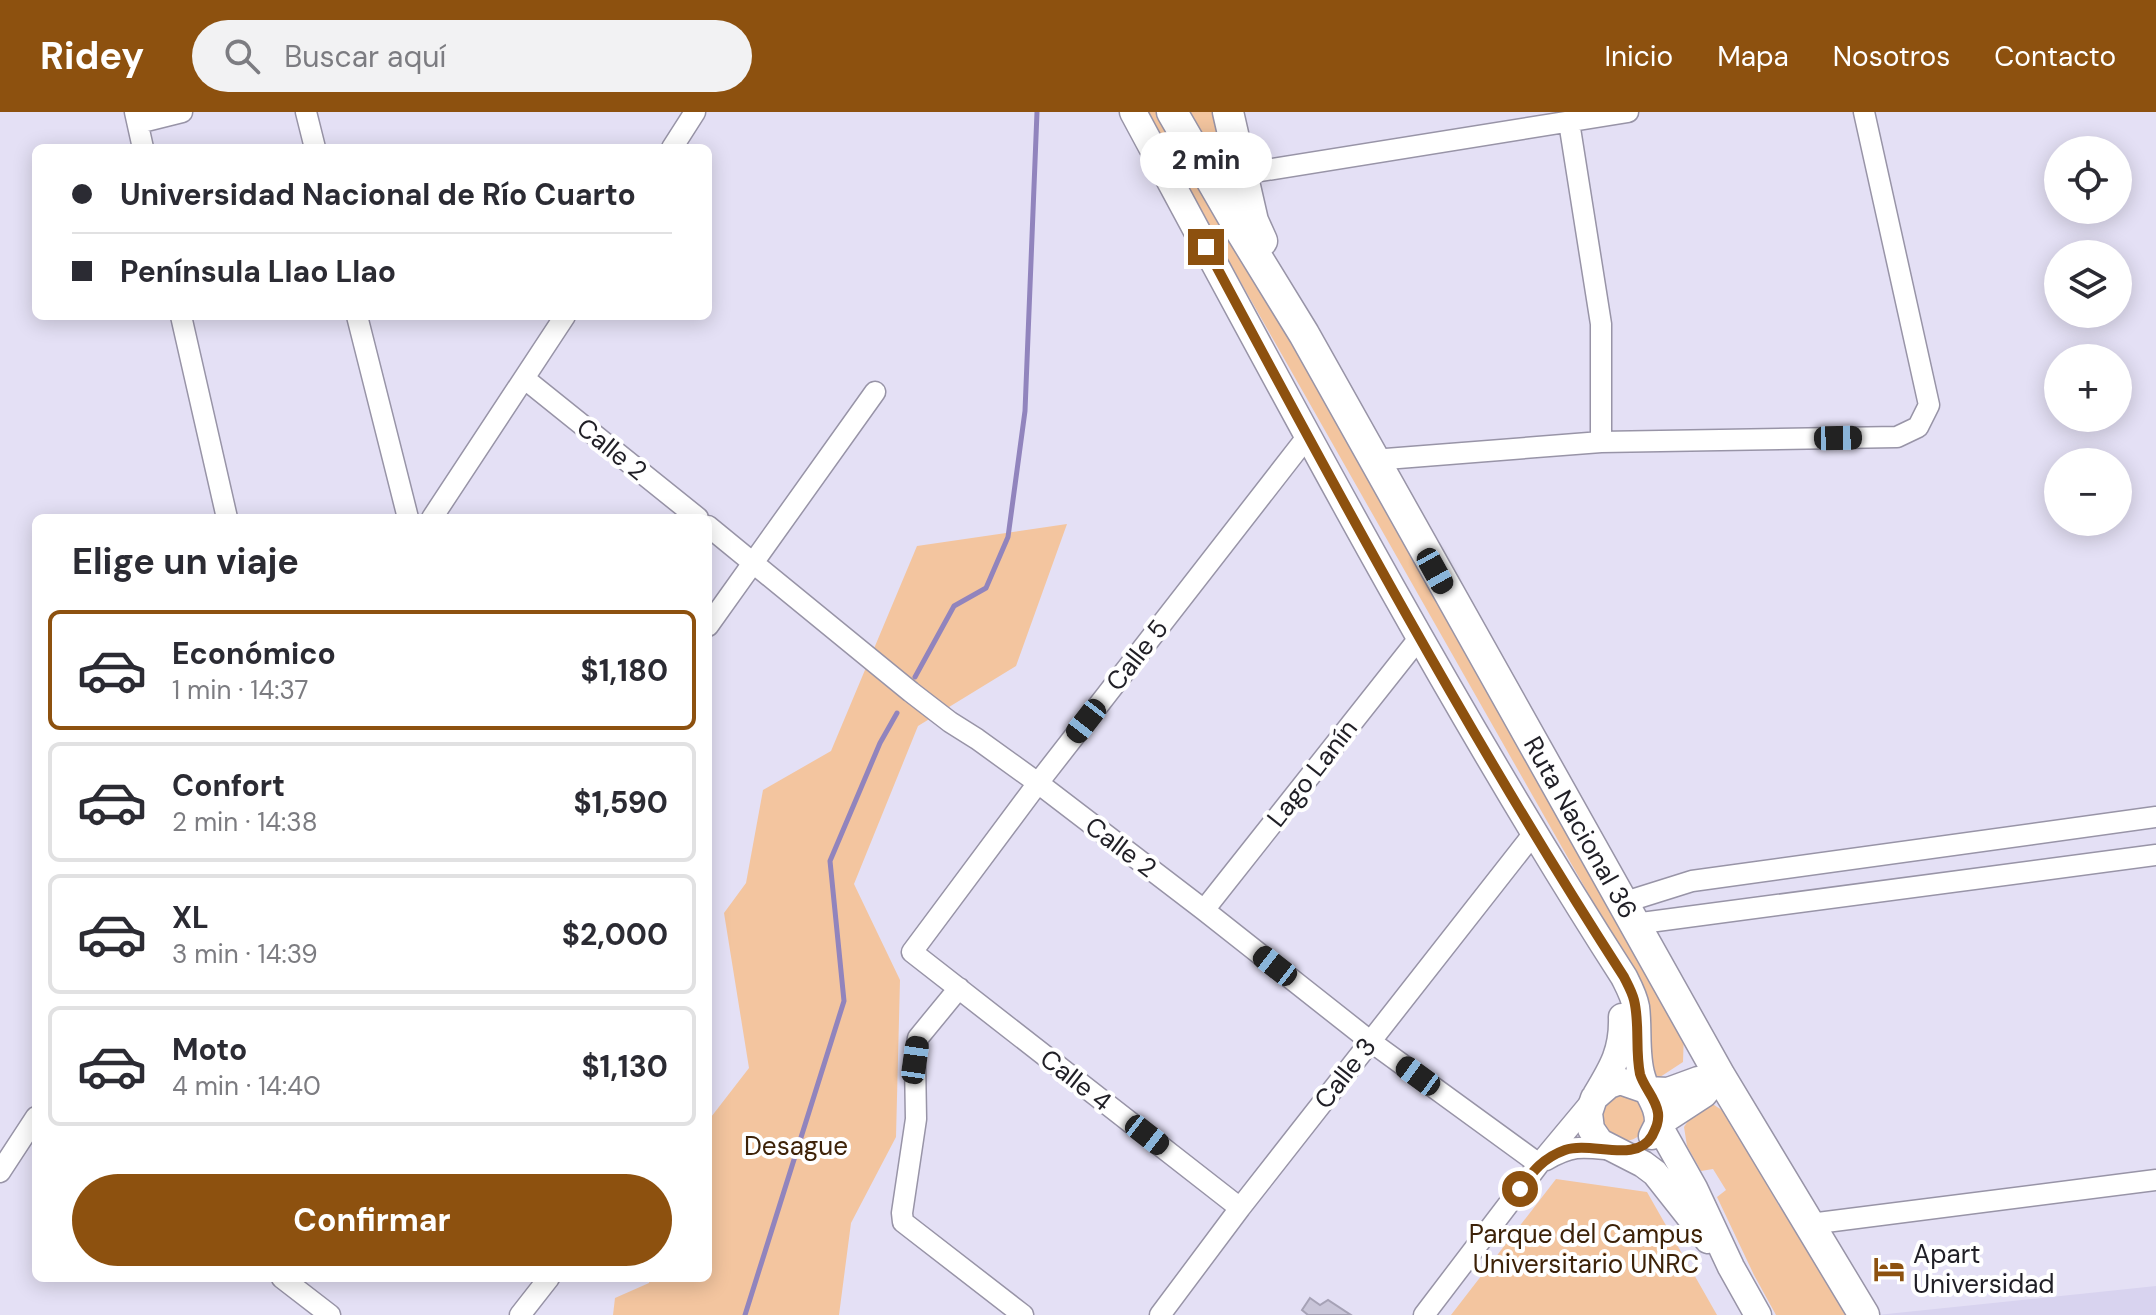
<!DOCTYPE html>
<html lang="es">
<head>
<meta charset="utf-8">
<style>
  :root { --surface:#fff; --page:#f2f2f3; --text:#2b2b33; --muted:#7c7c81; --line:#e1e1e2; --accent:#8d510f }
  body { margin:0; font-family:"DM Sans",sans-serif; background:var(--page); color:var(--text); height:100vh; display:flex; flex-direction:column; font-size:30px; white-space:nowrap }
  * { box-sizing:border-box; margin:0 }
  p { font-size:26px; color:var(--muted) }
  .icon { flex:none; width:44px; height:44px; fill:none; stroke:currentColor; stroke-width:2; stroke-linecap:round; stroke-linejoin:round }
  .map { position:relative; flex:1; overflow:hidden }
  .panel { position:absolute; left:32px; top:402px; width:680px; height:768px; display:flex; flex-direction:column; background:var(--surface); border-radius:12px; box-shadow:0 4px 20px #0003 }
  .panel>* { flex:none }
  .top-card { position:absolute; left:32px; top:32px; width:680px; height:176px; border-radius:12px; box-shadow:0 4px 20px #0003; display:grid; align-content:center; height:176px; padding:0 40px; background:var(--surface) }
  .fabs { position:absolute; left:2044px; top:24px; display:grid; gap:16px }
  .fabs a { display:grid; place-items:center; width:88px; height:88px; border-radius:50%; background:var(--surface); box-shadow:0 4px 20px #0003; font-size:40px }
  .end { position:absolute; width:36px; height:36px; margin:-18px; border:10px solid #8d510f; background:#fff; box-shadow:0 0 0 4px #fff }
  .from { border-radius:50% }
  .bubble { position:absolute; height:56px; border-radius:28px; background:var(--surface); box-shadow:0 4px 20px #0003; font-size:26px; font-weight:700; line-height:56px; text-align:center }
  .car { position:absolute; width:24px; height:48px; margin:-24px -12px; border-radius:10px; box-shadow:0 0 6px 2px #0007; background:linear-gradient(#222 24%,#8ab4d8 0 40%,#222 0 76%,#8ab4d8 0 86%,#222 0) }
  .top-card b { display:flex; align-items:center; gap:28px; height:76px; font-size:30px }
  .top-card b+b { border-top:2px solid var(--line) }
  .top-card i { width:20px; height:20px; background:var(--text) }
  ul { padding:0; list-style:none }
  li { display:flex; align-items:center; gap:24px; height:120px; margin:0 16px 12px; padding:0 24px; border:4px solid var(--line); border-radius:12px }
  li div { flex:1 }
  li b { display:block; font-size:30px }
  li em { font-style:normal; font-weight:700 }
  li.selected { border-color:var(--accent) }
  li>.icon { width:72px; height:72px; stroke-width:1.5 }
  h2 { padding:0 40px; font-size:36px; line-height:96px }
  .action { display:flex; gap:16px; margin-top:auto; padding:16px 40px }
  .action a { flex:1; height:92px; border-radius:48px; background:var(--accent); color:#fff; font-size:32px; font-weight:700; line-height:92px; text-align:center }
  header { display:flex; align-items:center; gap:48px; box-sizing:border-box; height:112px; padding:0 40px; background:var(--accent); color:#fff }
  header strong { font-size:38px }
  nav { display:flex; gap:44px; margin-inline-start:auto; font-size:28px }
  .search { width:560px; height:72px; background:var(--page); display:flex; align-items:center; gap:20px; box-sizing:border-box; padding:0 28px; border-radius:44px; color:var(--muted); font-size:30px }
  .map>svg:first-child { display:block }
</style>
</head>
<body>
<header>
<strong>Ridey</strong>
<div class="search"><svg class="icon" aria-label="search" viewBox="0 0 24 24"><circle cx="10" cy="10" r="6"/><path d="M15 15l6 6"/></svg>Buscar aquí</div>
<nav><a>Inicio</a><a>Mapa</a><a>Nosotros</a><a>Contacto</a></nav>
</header>
<div class="map">
<svg width="2156" height="1203" viewBox="0 0 2156 1203">
  <rect width="100%" height="100%" fill="#e4e0f5"/>
  <path fill="#d8d3ef" d="M2156,1174V1203H1877Z"/>
  <path fill="#f3c59f" d="M1144,0H1163L1684,919L1683,950L1657,967L1646,952L1626,848Z
    M1183,0H1221L1242,106Z
    M1067,412L1016,554L918,614L854,772L900,868L896,1025L851,1111L839,1203H613L615,1186L649,1171L650,1166H708V1009L749,956L724,801L746,771L763,678L831,639L917,434Z
    M1600 1005a24 24 0 1 1 48 0a24 24 0 1 1-48 0Z
    M1711,991L1728,1002L1779,1094L1804,1129L1846,1203H1776L1754,1163L1717,1085L1726,1078L1713,1057L1701,1059L1687,1034L1684,1015L1695,998Z
    M1556,1067L1647,1080L1717,1203H1451Z"/>
  <g fill="none" stroke-linecap="round" stroke-linejoin="round">
    <path stroke="#9184bd" stroke-width="5" d="M915,565L954,494L986,476L1008,425L1025,299L1037,0
      M745,1203L844,889L830,749L880,631L897,601"/>
  </g>
  <path fill="#c9c5d9" stroke="#a6a2b6" stroke-width="2" d="M1310,1186L1320,1193L1328,1188L1351,1203H1308L1302,1198Z"/>
  <g fill="none" stroke-linecap="round" stroke-linejoin="round">
    <defs>
      <path id="minor" d="M135,0L143,36
        M306,0L315,36
        M1569,10L1601,212V330
        M138,11L182,0
        M672,36L695,0
        M1242,62L1628,0
        M181,204L227,406
        M357,204L408,406
        M525,267L698,406
        M1373,348L1601,330L1897,325L1918,315L1929,293L1864,0
        M432,406L565,204
        M708,414L911,580L950,610L977,627L1038,671L1204,798L1370,929L1539,1052
        M708,514L875,280
        M1622,791L1692,769L2156,705
        M1204,798L1420,525
        M1634,812L2156,743
        M959,876L918,926L915,948L916,1007L902,1101L903,1110L1023,1203
        M1546,1048C1574,1032 1583,1035 1614,1038
        M0,1060L36,1005
        M1240,1096L912,840L1038,671L1307,325
        M1810,1112L2156,1068
        M282,1166L330,1203
        M520,1203L549,1166
        M1160,1203L1240,1096L1534,721
        M1424,1203L1539,1052L1594,986"/>
      <path id="major" d="M1133,0C1290,292 1445,586 1624,865C1629,875 1634,884 1636,895C1639,918 1635,943 1642,965C1647,983 1659,993 1658,1012L1694,1076L1731,1155L1758,1203
        M1596,983C1613,955 1623,938 1622,905
        M1652,1024L1658,1012L1704,982L1717,966
        M1708,1128L1655,1061L1643,1052L1600,1030L1591,1017L1589,1001L1594,986L1609,973L1620,969L1646,978L1668,979L1698,968L1720,964"/>
      <g id="highway">
        <path id="s1" d="M1172,0L1242,121L1304,222L1720,964L1864,1203"/>
        <path d="M1228,0L1253,109L1262,129"/>
      </g>
    </defs>
    <use href="#minor" stroke="#9894a7" stroke-width="23"/>
    <use href="#major" stroke="#9894a7" stroke-width="29"/>
    <use href="#highway" stroke="#9894a7" stroke-width="33"/>
    <use href="#minor" stroke="#fff" stroke-width="20"/>
    <use href="#major" stroke="#fff" stroke-width="26"/>
    <use href="#highway" stroke="#fff" stroke-width="30"/>
  </g>
  <g fill="none" stroke-linecap="round" stroke-linejoin="round">
    <path stroke="#8d510f" stroke-width="10" d="M1206,135C1338,382 1472,630 1624,865C1628,873 1632,880 1634,888C1640,912 1635,938 1640,962C1644,976 1656,986 1658,1001C1659,1010 1656,1016 1652,1024C1636,1052 1591,1029 1565,1038C1543,1046 1533,1059 1520,1077"/>
  </g>
  <defs>
    <symbol id="hotel-bare" viewBox="-9 -9 18 18"><path d="M-6-4.5h1.5V1H6V5H4.5V3h-9V5H-6ZM-4 0a1.8 1.8 0 1 1 3.6 0ZM.5 0V-2.5h3Q6-2.5 6 0Z" fill="#8d510f" stroke="#fff" stroke-width="2.5" paint-order="stroke"/></symbol>
  </defs>
  <g fill-rule="evenodd">
    <use href="#hotel-bare" x="1867" y="1135" width="44" height="44"/>
  </g>
  <g text-anchor="middle" stroke-width="8" stroke-linejoin="round" paint-order="stroke">
    <g font-size="26" fill="#201f26" stroke="#fff">
      <text transform="translate(612 337) rotate(39)" y="9">Calle 2</text>
      <text transform="translate(1137 543) rotate(-52)" y="9">Calle 5</text>
      <text transform="translate(1312 661) rotate(-52)" y="9">Lago Lanín</text>
      <text dy="9" stroke="none"><textPath href="#s1" startOffset="824">Ruta Nacional 36</textPath></text>
      <text transform="translate(1121 735) rotate(37)" y="9">Calle 2</text>
      <text transform="translate(1345 961) rotate(-52)" y="9">Calle 3</text>
      <text transform="translate(1076 968) rotate(38)" y="9">Calle 4</text>
    </g>
    <g font-size="26" fill="#3d2208" stroke="#fff">
      <text x="796" y="1043">Desague</text>
      <text x="1586" y="1131">Parque del Campus<tspan x="1586" dy="30">Universitario UNRC</tspan></text>
    </g>
    <g font-size="26" fill="#201f26" stroke="#fff" text-anchor="start">
      <text x="1913" y="1151">Apart<tspan x="1913" dy="30">Universidad</tspan></text>
    </g>
  </g>
</svg>
<div class="fabs">
<a><svg class="icon" aria-label="locate" viewBox="0 0 24 24"><circle cx="12" cy="12" r="6"/><path d="M12 2v4M12 18v4M2 12h4M18 12h4"/></svg></a>
<a><svg class="icon" aria-label="layers" viewBox="0 0 24 24"><path d="M12 4l9 5-9 5-9-5zM3 14l9 5 9-5"/></svg></a>
<a>+</a>
<a>−</a>
</div>
<i class="end from" style="left:1520px;top:1077px"></i>
<i class="end" style="left:1206px;top:135px"></i>
<div class="bubble" style="left:1140px;top:20px;width:132px">2 min</div>
<i class="car" style="left:1838px;top:326px;rotate:89deg"></i>
<i class="car" style="left:1435px;top:459px;rotate:151deg"></i>
<i class="car" style="left:1086px;top:609px;rotate:218deg"></i>
<i class="car" style="left:1275px;top:854px;rotate:308deg"></i>
<i class="car" style="left:915px;top:948px;rotate:8deg"></i>
<i class="car" style="left:1418px;top:964px;rotate:306deg"></i>
<i class="car" style="left:1147px;top:1023px;rotate:128deg"></i>
<div class="top-card">
<b><i class="from"></i>Universidad Nacional de Río Cuarto</b>
<b><i></i>Península Llao Llao</b>
</div>
<section class="panel">
<h2>Elige un viaje</h2>
<ul>
<li class="selected"><svg class="icon" aria-label="car" viewBox="0 0 24 24"><path d="M5 17H2v-5l4-1 3-4h7l3 4 3 1v5h-3M9 17h6M6 11h13"/><circle cx="7" cy="17" r="2"/><circle cx="17" cy="17" r="2"/></svg><div><b>Económico</b><p>1 min · 14:37</p></div><em>$1,180</em></li>
<li><svg class="icon" aria-label="car" viewBox="0 0 24 24"><path d="M5 17H2v-5l4-1 3-4h7l3 4 3 1v5h-3M9 17h6M6 11h13"/><circle cx="7" cy="17" r="2"/><circle cx="17" cy="17" r="2"/></svg><div><b>Confort</b><p>2 min · 14:38</p></div><em>$1,590</em></li>
<li><svg class="icon" aria-label="car" viewBox="0 0 24 24"><path d="M5 17H2v-5l4-1 3-4h7l3 4 3 1v5h-3M9 17h6M6 11h13"/><circle cx="7" cy="17" r="2"/><circle cx="17" cy="17" r="2"/></svg><div><b>XL</b><p>3 min · 14:39</p></div><em>$2,000</em></li>
<li><svg class="icon" aria-label="car" viewBox="0 0 24 24"><path d="M5 17H2v-5l4-1 3-4h7l3 4 3 1v5h-3M9 17h6M6 11h13"/><circle cx="7" cy="17" r="2"/><circle cx="17" cy="17" r="2"/></svg><div><b>Moto</b><p>4 min · 14:40</p></div><em>$1,130</em></li>
</ul>
<div class="action"><a>Confirmar</a></div>
</section>
</div>
</body>
</html>
